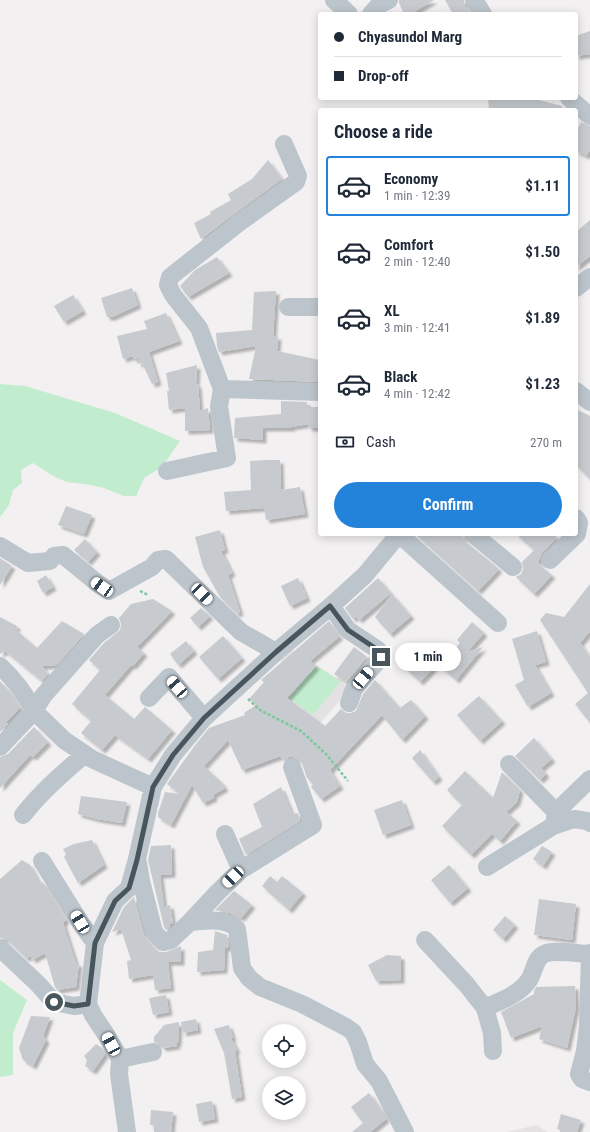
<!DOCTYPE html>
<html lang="en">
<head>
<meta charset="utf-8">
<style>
  :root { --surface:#fff; --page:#f2f2f3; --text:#1f2937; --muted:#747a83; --line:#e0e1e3; --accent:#2382d9 }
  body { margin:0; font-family:"Roboto Condensed",sans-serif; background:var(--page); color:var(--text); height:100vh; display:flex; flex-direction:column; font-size:15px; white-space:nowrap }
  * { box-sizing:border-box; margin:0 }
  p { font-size:13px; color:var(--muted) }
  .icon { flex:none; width:22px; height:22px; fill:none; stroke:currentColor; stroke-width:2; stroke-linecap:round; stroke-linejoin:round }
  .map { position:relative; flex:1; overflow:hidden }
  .side { position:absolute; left:318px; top:108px; width:260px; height:428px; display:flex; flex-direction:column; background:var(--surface); border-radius:4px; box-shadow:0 2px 10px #0003 }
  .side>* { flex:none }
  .top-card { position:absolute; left:318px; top:12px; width:260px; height:88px; border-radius:4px; box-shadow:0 2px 10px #0003; display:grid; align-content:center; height:88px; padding:0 16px; background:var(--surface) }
  .fabs { position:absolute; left:262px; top:1024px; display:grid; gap:8px }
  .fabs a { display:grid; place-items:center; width:44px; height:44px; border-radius:50%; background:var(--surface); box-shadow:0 2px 10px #0003; font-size:20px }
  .end { position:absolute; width:18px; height:18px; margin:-9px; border:5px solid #49555c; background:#fff; box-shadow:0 0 0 2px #fff }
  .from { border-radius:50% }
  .bubble { position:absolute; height:28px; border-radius:14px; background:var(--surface); box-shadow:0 2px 10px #0003; font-size:13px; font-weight:700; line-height:28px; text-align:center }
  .car { position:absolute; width:12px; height:24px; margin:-12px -6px; border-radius:5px; box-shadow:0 0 3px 1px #0007; background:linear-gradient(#fff 24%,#345 0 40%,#fff 0 76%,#345 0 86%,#fff 0) }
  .top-card b { display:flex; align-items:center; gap:14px; height:38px; font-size:15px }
  .top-card b+b { border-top:1px solid var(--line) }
  .top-card i { width:10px; height:10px; background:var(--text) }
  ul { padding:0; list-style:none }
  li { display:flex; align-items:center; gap:12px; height:60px; margin:0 8px 6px; padding:0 8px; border:2px solid transparent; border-radius:4px }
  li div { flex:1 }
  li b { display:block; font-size:15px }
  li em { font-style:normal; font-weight:700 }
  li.selected { border-color:var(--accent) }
  li>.icon { width:36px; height:36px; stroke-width:1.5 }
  h2 { padding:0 16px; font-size:18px; line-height:48px }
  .pay { display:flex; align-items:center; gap:10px; height:44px; padding:0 16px; font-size:15px }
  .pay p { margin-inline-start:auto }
  .button { display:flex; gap:8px; margin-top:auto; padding:8px 16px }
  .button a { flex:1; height:46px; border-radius:24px; background:var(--accent); color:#fff; font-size:16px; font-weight:700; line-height:46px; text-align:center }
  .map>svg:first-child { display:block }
</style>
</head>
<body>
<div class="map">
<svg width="590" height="1132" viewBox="0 0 590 1132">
  <defs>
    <filter id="shadow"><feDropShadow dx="3.5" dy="3.5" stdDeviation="1" flood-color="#0004"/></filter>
  </defs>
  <rect width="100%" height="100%" fill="#f2f0f0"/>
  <path fill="#e3e1e1" d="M290,648L341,681L349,690L310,735L273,716L293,671L279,660Z
    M537,1125L547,1132H507Z"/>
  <path fill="#c1edce" d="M0,384L25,386L115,413L180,441L162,467L144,478L136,496H124L104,488L85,484L67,482L53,476L33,463L21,470L22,483L13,490L9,505L0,517Z
    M316,666L341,681L313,715L289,698Z
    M0,980L27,1000L13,1033V1075L0,1077Z"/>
  <path fill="#c7cbcf" filter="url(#shadow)" d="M399,0H434L410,14H404L399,3Z
    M445,0H464L465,6L471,14H453Z
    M590,31V54L576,56V36Z
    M488,98H531L562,106V110H489Z
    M581,122L590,126V150L586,156L576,151V132Z
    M268,160L282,179L234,214L201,239L194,223L211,214L210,212L231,200L228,194L252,179Z
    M590,220V256L576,267V232Z
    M217,257L229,273L188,297L180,286L195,270Z
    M132,288L138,305L112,317H107L101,298Z
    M276,291L273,337L278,336L277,351L320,360V382L249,379L256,346L219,352L217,346L216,333L252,330L254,292Z
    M73,295L83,311L64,322L54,306Z
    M166,313L179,341L149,352L158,382L152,384L142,363L138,364V358L133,359V356L123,359L117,336L147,329L144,321Z
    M197,365L196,385L198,384L200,411L208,408L210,430L185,431V408L169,410L167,391H169L166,373Z
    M281,401L307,402V407H320V428H309L308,424L291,427V428H263V440L234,438L235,418L281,414Z
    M576,409L590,416V479L576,465Z
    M268,460H280L281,490L300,487L305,514L266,520L264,508L226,511L224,492L251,490L250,461Z
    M66,506L92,515L84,534L58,525Z
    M220,530L225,550L221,551L232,573L228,575L240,612L237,614L220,597L203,567L195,537Z
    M415,534H463V538L466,542L499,569L478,591Z
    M516,534H553L557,538L542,553L538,562L543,568L552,575L534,594L516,577L521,574L523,569L522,562L534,550Z
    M85,539L97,552L88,562L74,550Z
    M0,558L12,566L0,585Z
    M46,575L53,587L43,593L37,581Z
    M298,578L307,598L290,606L281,586Z
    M378,578L391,593L359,620L356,616L353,619L345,608Z
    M590,584V631L580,643L590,657V723L575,704L588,693L540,620L546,613L564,617Z
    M392,594L411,616L390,634L375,617Z
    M153,599L172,611L137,647L144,653L133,666L131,665L105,695L134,719L145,707L172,730L148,759L115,735L102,750L81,733L91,721L72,704L100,670L89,660L104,643L120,630L121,624L119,618L131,604Z
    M201,608L210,616L198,627L190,618Z
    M0,617L17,626L16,630L37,648L62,621L84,634L57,665L42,666L48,674L42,681L5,651L0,654Z
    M329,621L337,632L336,633L340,636L310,661L316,666L287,698L325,726L341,709L346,713H351L356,711L363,694L375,680L400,708L411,700L425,716L402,740L382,715L330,770L340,786L321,799L311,787L313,784L307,778L302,763L298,759L293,757H289L284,761L280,756L242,770L228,740L204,766L221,782L225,788L213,795L214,798L203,803L192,785L171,825L158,817V813L165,792L180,794L167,784L196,744L209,728L245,715L244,713L256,705L249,699L264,682L261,680Z
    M472,622L484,633L467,652L483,647L456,680L440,666L460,643L457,640Z
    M537,631L546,662L535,665L551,693L528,707L515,685L524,680L512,639Z
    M223,636L242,658L218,679L199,657Z
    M186,641L194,651L178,665L170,654Z
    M422,643L441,660L420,682L402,665Z
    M354,647L367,657L346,682L334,674Z
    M0,681L11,693L20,708L6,722L8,724L0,732Z
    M479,696L502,721L480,741L457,715Z
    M34,727L48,742L33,757L30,755L0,788V757L8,754Z
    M534,738L552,759L541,768L546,774L540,780L515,756Z
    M420,750L439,777L433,782L412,758Z
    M465,771L493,798L502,772L520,790L517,802L506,812L517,821L500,841L492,834L471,855L442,826L462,805L447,790Z
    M281,787L292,814L298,813L300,821L246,855L239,839L262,827L253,804Z
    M81,796L127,802L122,823L97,819L78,814Z
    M402,800L411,825L383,835L374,810Z
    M92,840L104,865L78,883L64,857L66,854L63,849L74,844Z
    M171,845L172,874L160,875L164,907L170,905L173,924H169L170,927L166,930L164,927L148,860L151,846Z
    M542,846L552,852L543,866L533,859Z
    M22,860L30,865L40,884L43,882L66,920L63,923L76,964L79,963L76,987L57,990L55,987L45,953L32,960L31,956L26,958L7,940L0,938V879Z
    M449,865L468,888L450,903L431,880Z
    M270,876L277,882L282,876L303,893L289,910L262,886Z
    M234,891L252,905L241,918L230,913L215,910Z
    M134,897L144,935L155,949L160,952H166L181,946V962H168L171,988L155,990L153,975L129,979L127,961L131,960L121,929L112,932L124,907Z
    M539,899L576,904L572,940L534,935Z
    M505,916L515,925L503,939L493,930Z
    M215,931L227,935L229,946L228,947L225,948L224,970L197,972L198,952L213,950Z
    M387,955L401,956V980L376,981L368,965Z
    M575,986L576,1007L567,1048L539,1039L542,1026L511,1038L501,1012L534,994V991L536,987Z
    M166,995L169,1012L153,1015L149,998Z
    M31,1016L50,1017L43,1036L46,1040L33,1066L23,1060L19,1048Z
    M196,1019L198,1030L183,1033L181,1022Z
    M179,1022L178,1043H176L177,1046L163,1048L161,1045L154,1042V1037L164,1025Z
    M229,1025L233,1038H231L237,1050L235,1051L242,1097L232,1099L224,1053L214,1029Z
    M96,1044L102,1048L105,1054L93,1071L85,1066L87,1060L84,1056Z
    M369,1093L381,1109L386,1119L370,1132H352L363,1123L351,1107Z
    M212,1101L215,1119L199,1122L196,1104Z
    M151,1110L173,1112L171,1132H154V1125H150Z
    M561,1114L581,1120L577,1132H560V1130L557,1129Z"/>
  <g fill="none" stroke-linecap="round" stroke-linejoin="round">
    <path stroke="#7bc99c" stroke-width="2.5" stroke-dasharray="3 2" stroke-linecap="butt" d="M140,591L148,595
      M248,699L260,710L301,731L326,754L348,781"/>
    <path stroke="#bcc5cc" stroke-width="18" d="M334,0L349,14
      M474,0L483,14
      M371,14L379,5L389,0
      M569,98L590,116
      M576,288L590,277
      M288,307H320
      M222,389L320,392
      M576,391L590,402
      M167,471L227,458L219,406L222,389L199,328L173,295L168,285L170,277L240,222L296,182L298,176L284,144
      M399,534L498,623
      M473,534L513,567
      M0,546L28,563L50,561L54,556L63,555L96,582L109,591L152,567L158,560L166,559L241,632L276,652
      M550,560L577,534L579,523L576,518
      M331,606L348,630L378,650L381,657L354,689L349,703
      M111,625L97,635L43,696L34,711L64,740L92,759L153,787
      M0,666C15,680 25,693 34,711L0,747
      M149,698L169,677L204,718
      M509,764L556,812
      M23,815C41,792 63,773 85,754
      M554,824L556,812L590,779
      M42,861L80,922L95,943
      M138,863L141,881L154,932L163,942L171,940L190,922C206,921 225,917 237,929L242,968L249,978L260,987L302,1004L346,1027L353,1032L358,1042L365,1064L379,1081L405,1132
      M487,867L553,826L574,819L587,821L590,823
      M241,870L313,825L292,767
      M190,922L218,892L241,870L225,834
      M425,940L466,984L485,1008C500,1001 519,995 529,980C534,973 535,958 544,954C554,949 578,954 590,954
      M0,948L38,984L54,1002L74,1006L88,1004
      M590,953L588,1026L585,1051L579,1074L582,1079L590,1082
      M485,1008L492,1033L493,1051
      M120,1059L153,1052
      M127,1132L119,1074L120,1059L107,1036L93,1015L88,1004L95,943L115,901L129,888L137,859L153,787L173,755L204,718L276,652L331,606L365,575L399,534"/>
  </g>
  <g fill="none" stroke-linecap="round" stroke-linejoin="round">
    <path stroke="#49555c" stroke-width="5" d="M54,1002L74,1006L88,1004L95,943L115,901L129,888L137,860L153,787L173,755L204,718L276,652L330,606L348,630L378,650L381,657"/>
  </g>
</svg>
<div class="fabs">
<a><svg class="icon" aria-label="locate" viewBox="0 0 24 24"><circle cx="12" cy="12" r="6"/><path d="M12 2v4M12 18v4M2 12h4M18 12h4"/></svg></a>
<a><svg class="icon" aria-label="layers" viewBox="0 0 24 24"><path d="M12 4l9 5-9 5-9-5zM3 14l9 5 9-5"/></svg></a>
</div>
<i class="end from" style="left:54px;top:1002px"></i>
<i class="end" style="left:381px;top:657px"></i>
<div class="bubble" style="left:395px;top:643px;width:66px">1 min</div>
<i class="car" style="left:102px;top:587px;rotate:304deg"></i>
<i class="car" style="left:202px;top:594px;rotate:135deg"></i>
<i class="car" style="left:363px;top:678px;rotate:40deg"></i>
<i class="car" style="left:177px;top:687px;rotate:319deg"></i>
<i class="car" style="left:233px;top:877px;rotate:226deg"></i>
<i class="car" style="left:80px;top:922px;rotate:329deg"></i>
<i class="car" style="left:111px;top:1044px;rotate:332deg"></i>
<div class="top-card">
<b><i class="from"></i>Chyasundol Marg</b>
<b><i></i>Drop-off</b>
</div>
<section class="side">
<h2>Choose a ride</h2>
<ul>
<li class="selected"><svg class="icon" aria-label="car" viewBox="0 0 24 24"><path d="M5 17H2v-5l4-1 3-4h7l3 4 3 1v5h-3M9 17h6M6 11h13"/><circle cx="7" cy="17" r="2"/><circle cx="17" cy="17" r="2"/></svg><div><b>Economy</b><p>1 min · 12:39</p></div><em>$1.11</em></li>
<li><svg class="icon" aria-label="car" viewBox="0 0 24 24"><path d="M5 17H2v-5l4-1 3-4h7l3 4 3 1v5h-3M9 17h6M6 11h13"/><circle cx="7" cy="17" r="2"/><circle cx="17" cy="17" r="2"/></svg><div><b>Comfort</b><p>2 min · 12:40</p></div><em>$1.50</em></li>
<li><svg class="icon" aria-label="car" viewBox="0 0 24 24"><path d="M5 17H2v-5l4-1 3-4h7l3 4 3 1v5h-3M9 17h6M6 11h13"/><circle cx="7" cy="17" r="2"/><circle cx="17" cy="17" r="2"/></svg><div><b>XL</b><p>3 min · 12:41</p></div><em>$1.89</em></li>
<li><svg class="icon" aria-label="car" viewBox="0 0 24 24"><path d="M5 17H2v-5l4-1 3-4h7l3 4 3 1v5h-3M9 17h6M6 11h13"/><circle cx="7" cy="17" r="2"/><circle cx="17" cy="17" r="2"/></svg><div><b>Black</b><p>4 min · 12:42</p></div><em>$1.23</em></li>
</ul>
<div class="pay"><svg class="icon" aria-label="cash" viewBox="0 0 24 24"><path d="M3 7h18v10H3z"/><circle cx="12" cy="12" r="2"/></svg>Cash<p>270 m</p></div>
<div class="button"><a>Confirm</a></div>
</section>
</div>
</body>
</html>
